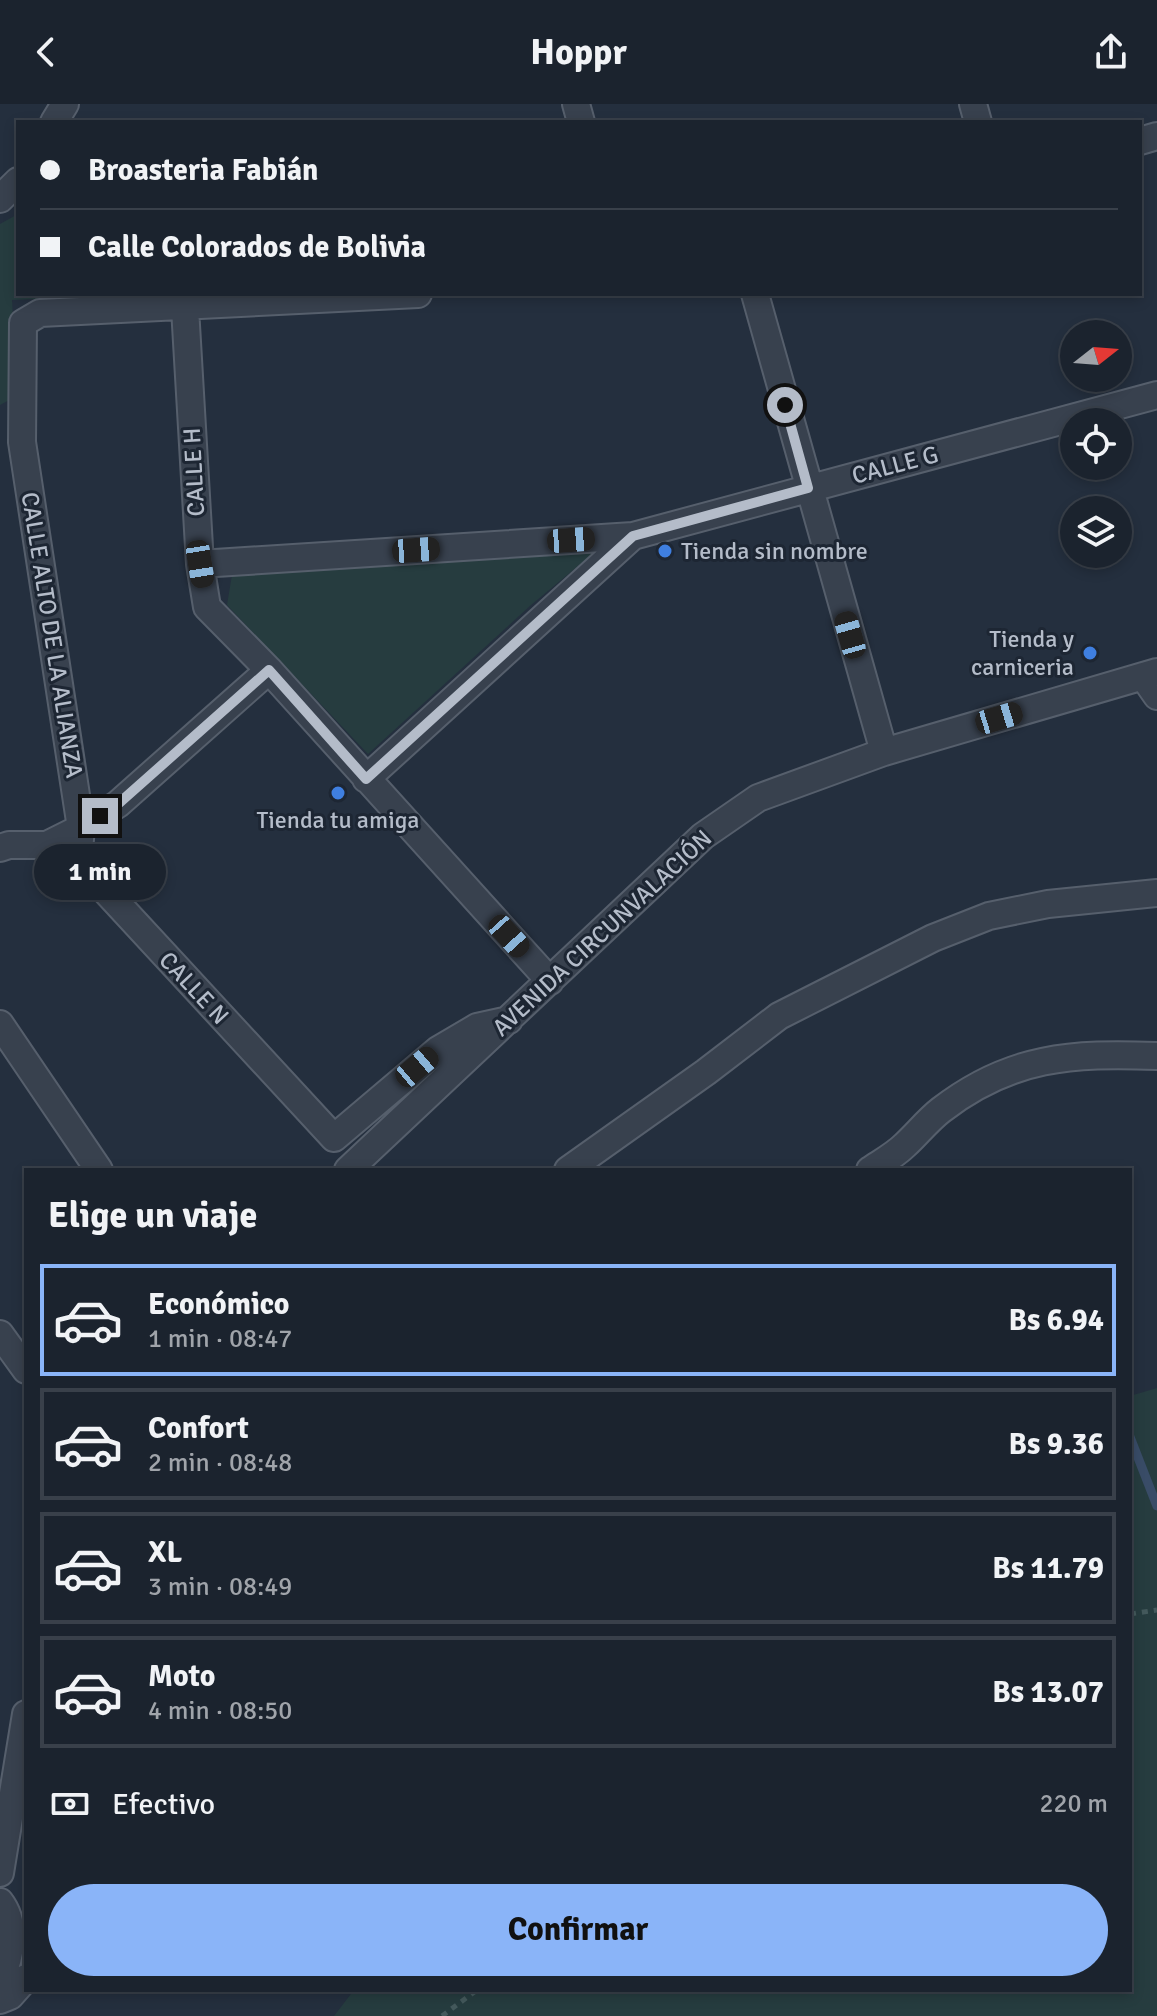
<!DOCTYPE html>
<html lang="es">
<head>
<meta charset="utf-8">
<style>
  :root { --surface:#1b232e; --page:#282f3a; --text:#f1f3f6; --muted:#a0a4aa; --line:#39404a; --accent:#8ab4f8 }
  body { margin:0; font-family:Signika,sans-serif; background:var(--page); color:var(--text); height:100vh; display:flex; flex-direction:column; font-size:30px; white-space:nowrap }
  * { box-sizing:border-box; margin:0 }
  p { font-size:26px; color:var(--muted) }
  .icon { flex:none; width:44px; height:44px; fill:none; stroke:currentColor; stroke-width:2; stroke-linecap:round; stroke-linejoin:round }
  .map { position:relative; flex:1; overflow:hidden }
  .side { position:absolute; left:24px; top:1064px; width:1108px; height:824px; display:flex; flex-direction:column; background:var(--surface); border-radius:0px; box-shadow:0 4px 12px #0003,0 0 0 2px var(--line) }
  .side>* { flex:none }
  .top-card { position:absolute; left:16px; top:16px; width:1126px; height:176px; border-radius:0px; box-shadow:0 4px 12px #0003,0 0 0 2px var(--line); display:grid; align-content:center; height:176px; padding:0 24px; background:var(--surface) }
  .needle { width:52px; rotate:73deg }
  .fabs { position:absolute; left:1060px; top:216px; display:grid; gap:16px }
  .fabs a { display:grid; place-items:center; width:72px; height:72px; border-radius:50%; background:var(--surface); box-shadow:0 4px 12px #0003,0 0 0 2px var(--line); font-size:40px }
  .end { position:absolute; width:36px; height:36px; margin:-18px; border:10px solid #b4bcc9; background:#111; box-shadow:0 0 0 4px #111 }
  .from { border-radius:50% }
  .bubble { position:absolute; height:56px; border-radius:28px; background:var(--surface); box-shadow:0 4px 12px #0003,0 0 0 2px var(--line); font-size:26px; font-weight:800; line-height:56px; text-align:center }
  .car { position:absolute; width:24px; height:48px; margin:-24px -12px; border-radius:10px; box-shadow:0 0 6px 2px #0007; background:linear-gradient(#222 24%,#8ab4d8 0 40%,#222 0 76%,#8ab4d8 0 86%,#222 0) }
  .top-card b { display:flex; align-items:center; gap:28px; height:76px; font-size:30px }
  .top-card b+b { border-top:2px solid var(--line) }
  .top-card i { width:20px; height:20px; background:var(--text) }
  ul { padding:0; list-style:none }
  li { display:flex; align-items:center; gap:24px; height:112px; margin:0 16px 12px; padding:0 8px; border:4px solid var(--line); border-radius:0px }
  li div { flex:1 }
  li b { display:block; font-size:30px }
  li em { font-style:normal; font-weight:800 }
  li.on { border-color:var(--accent) }
  li>.icon { width:72px; height:72px; stroke-width:1.5 }
  h2 { padding:0 24px; font-size:36px; line-height:96px }
  .pay { display:flex; align-items:center; gap:20px; height:88px; padding:0 24px; font-size:30px }
  .pay p { margin-inline-start:auto }
  .action { display:flex; gap:16px; margin-top:auto; padding:16px 24px }
  .action a { flex:1; height:92px; border-radius:48px; background:var(--accent); color:#111; font-size:32px; font-weight:800; line-height:92px; text-align:center }
  header { display:flex; justify-content:space-between; align-items:center; height:104px; padding:0 24px; background:var(--surface); font-size:36px; font-weight:800 }
  .map>svg:first-child { display:block }
</style>
</head>
<body>
<header><svg class="icon" aria-label="back" viewBox="0 0 24 24"><path d="M15 5l-7 7 7 7"/></svg>Hoppr<svg class="icon" aria-label="share" viewBox="0 0 24 24"><path d="M12 15V3M7 8l5-5 5 5M5 13v7h14v-7"/></svg></header>
<div class="map">
<svg width="1157" height="1912" viewBox="0 0 1157 1912">
  <rect width="100%" height="100%" fill="#242f3e"/>
  <path fill="#263c3f" d="M18,110V190H147L12,196L17,280L13,294L0,301V120Z
    M601,443L531,501L368,650L227,501L232,471Z
    M1157,1284V1912H334L354,1886H1130V1292Z"/>
  <g fill="none" stroke-linecap="round" stroke-linejoin="round">
    <path stroke="#394c67" stroke-width="9" d="M1130,1333L1157,1402"/>
    <defs>
      <path id="street" d="M576,0L581,18
        M973,0L978,18
        M54,18L65,0
        M1140,37L1157,32
        M0,95L18,77
        M418,190L40,209L23,219L22,338L81,724L78,757L334,1034L438,946L477,923L509,916
        M755,190L884,648
        M185,204L200,460L207,503L269,566L550,877
        M200,460L633,432
        M1143,572L1157,592
        M366,675L633,432L1157,291
        M0,744L9,741H47L81,724L118,700L269,566
        M0,920L99,1066
        M348,1066L703,732L758,694L884,648L1157,568
        M568,1066L706,968L779,912L933,834L989,812L1048,800L1157,789
        M870,1066C882,1058 895,1051 905,1041C917,1030 928,1016 941,1006C1011,952 1072,949 1157,952
        M0,1230L26,1266
        M0,1769L26,1610
        M0,1798C17,1820 11,1853 0,1876
        M0,1896L10,1892L26,1874"/>
    </defs>
    <use href="#street" stroke="#565f6c" stroke-width="30"/>
    <path stroke="#44595c" stroke-width="5" stroke-dasharray="6 6" stroke-linecap="butt" d="M1130,1510L1157,1506
      M442,1912L477,1886"/>
    <use href="#street" stroke="#38414e" stroke-width="26"/>
  </g>
  <g fill="none" stroke-linecap="round" stroke-linejoin="round">
    <path stroke="#b4bcc9" stroke-width="10" d="M100,712L118,700L269,566L366,675L633,432L808,384L785,301"/>
  </g>
  <g fill="#3f7fe0" stroke="#1d2633" stroke-width="3">
    <circle cx="665" cy="447" r="8"/>
    <circle cx="1090" cy="549" r="8"/>
    <circle cx="338" cy="689" r="8"/>
  </g>
  <g text-anchor="middle" stroke-width="6" stroke-linejoin="round" paint-order="stroke">
    <g font-size="24" fill="#b4bcc9" stroke="#1d2633">
      <text transform="translate(895 361) rotate(-15)" y="8">CALLE G</text>
      <text transform="translate(194 368) rotate(-93)" y="8">CALLE H</text>
      <text transform="translate(52 531) rotate(81)" y="8">CALLE ALTO DE LA ALIANZA</text>
      <text transform="translate(602 829) rotate(-43)" y="8">AVENIDA CIRCUNVALACIÓN</text>
      <text transform="translate(194 884) rotate(47)" y="8">CALLE N</text>
    </g>
    <g font-size="24" fill="#b4bcc9" stroke="#1d2633" text-anchor="start">
      <text x="681" y="455">Tienda sin nombre</text>
      <text x="1074" y="543" text-anchor="end">Tienda y<tspan x="1074" dy="28">carniceria</tspan></text>
      <text x="338" y="724" text-anchor="middle">Tienda tu amiga</text>
    </g>
  </g>
</svg>
<div class="fabs">
<a><svg class="needle" viewBox="-14 -14 28 28"><path d="M0-13l5 13h-10z" fill="#e53935"/><path d="M0 13l5-13h-10z" fill="#a0a4aa"/></svg></a>
<a><svg class="icon" aria-label="locate" viewBox="0 0 24 24"><circle cx="12" cy="12" r="6"/><path d="M12 2v4M12 18v4M2 12h4M18 12h4"/></svg></a>
<a><svg class="icon" aria-label="layers" viewBox="0 0 24 24"><path d="M12 4l9 5-9 5-9-5zM3 14l9 5 9-5"/></svg></a>
</div>
<i class="end from" style="left:785px;top:301px"></i>
<i class="end" style="left:100px;top:712px"></i>
<div class="bubble" style="left:34px;top:740px;width:132px">1 min</div>
<i class="car" style="left:571px;top:436px;rotate:86deg"></i>
<i class="car" style="left:416px;top:446px;rotate:86deg"></i>
<i class="car" style="left:200px;top:460px;rotate:171deg"></i>
<i class="car" style="left:850px;top:531px;rotate:344deg"></i>
<i class="car" style="left:999px;top:614px;rotate:73deg"></i>
<i class="car" style="left:509px;top:832px;rotate:138deg"></i>
<i class="car" style="left:417px;top:963px;rotate:50deg"></i>
<div class="top-card">
<b><i class="from"></i>Broasteria Fabián</b>
<b><i></i>Calle Colorados de Bolivia</b>
</div>
<section class="side">
<h2>Elige un viaje</h2>
<ul>
<li class="on"><svg class="icon" aria-label="car" viewBox="0 0 24 24"><path d="M5 17H2v-5l4-1 3-4h7l3 4 3 1v5h-3M9 17h6M6 11h13"/><circle cx="7" cy="17" r="2"/><circle cx="17" cy="17" r="2"/></svg><div><b>Económico</b><p>1 min · 08:47</p></div><em>Bs 6.94</em></li>
<li><svg class="icon" aria-label="car" viewBox="0 0 24 24"><path d="M5 17H2v-5l4-1 3-4h7l3 4 3 1v5h-3M9 17h6M6 11h13"/><circle cx="7" cy="17" r="2"/><circle cx="17" cy="17" r="2"/></svg><div><b>Confort</b><p>2 min · 08:48</p></div><em>Bs 9.36</em></li>
<li><svg class="icon" aria-label="car" viewBox="0 0 24 24"><path d="M5 17H2v-5l4-1 3-4h7l3 4 3 1v5h-3M9 17h6M6 11h13"/><circle cx="7" cy="17" r="2"/><circle cx="17" cy="17" r="2"/></svg><div><b>XL</b><p>3 min · 08:49</p></div><em>Bs 11.79</em></li>
<li><svg class="icon" aria-label="car" viewBox="0 0 24 24"><path d="M5 17H2v-5l4-1 3-4h7l3 4 3 1v5h-3M9 17h6M6 11h13"/><circle cx="7" cy="17" r="2"/><circle cx="17" cy="17" r="2"/></svg><div><b>Moto</b><p>4 min · 08:50</p></div><em>Bs 13.07</em></li>
</ul>
<div class="pay"><svg class="icon" aria-label="cash" viewBox="0 0 24 24"><path d="M3 7h18v10H3z"/><circle cx="12" cy="12" r="2"/></svg>Efectivo<p>220 m</p></div>
<div class="action"><a>Confirmar</a></div>
</section>
</div>
</body>
</html>
